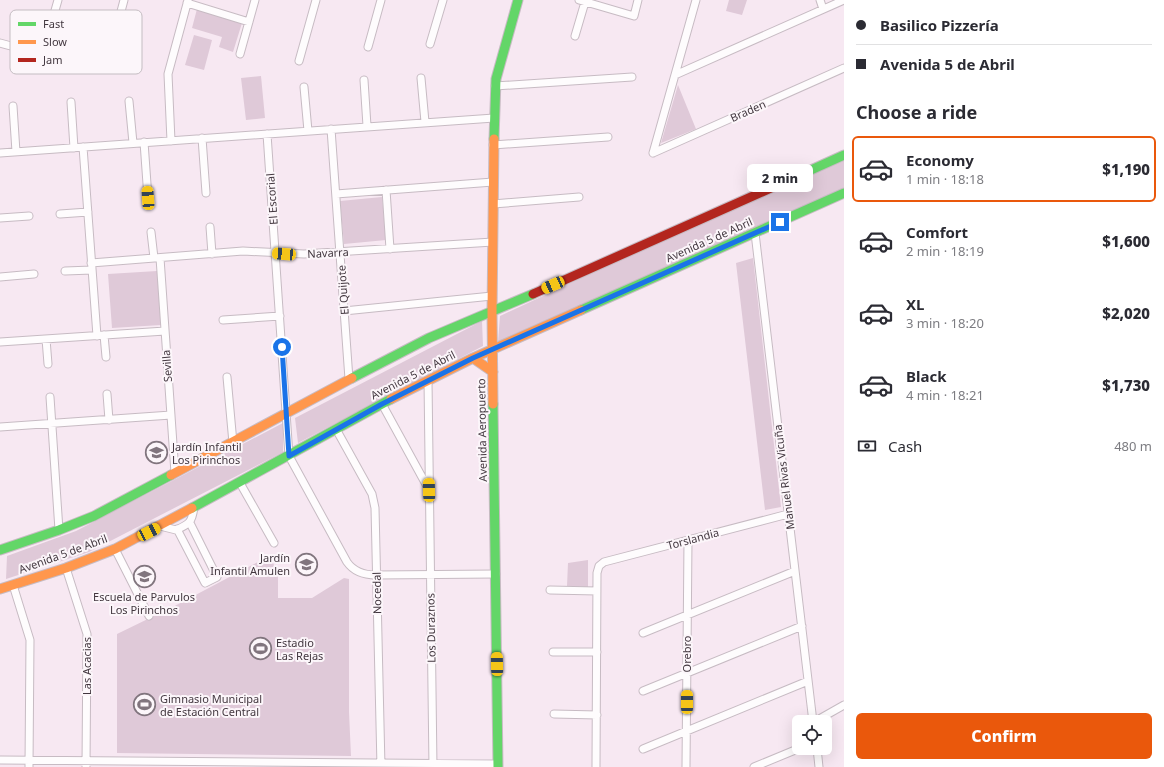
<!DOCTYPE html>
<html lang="en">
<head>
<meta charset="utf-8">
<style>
  :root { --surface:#fff; --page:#f2f2f3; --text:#2b2b33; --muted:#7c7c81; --line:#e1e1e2; --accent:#ea580c }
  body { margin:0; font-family:"Noto Sans",sans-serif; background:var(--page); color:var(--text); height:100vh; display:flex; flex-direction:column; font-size:15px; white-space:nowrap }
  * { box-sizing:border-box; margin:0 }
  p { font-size:13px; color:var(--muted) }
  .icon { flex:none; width:22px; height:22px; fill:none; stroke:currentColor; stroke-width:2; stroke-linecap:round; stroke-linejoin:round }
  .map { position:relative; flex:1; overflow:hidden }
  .details { display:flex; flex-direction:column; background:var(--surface); width:320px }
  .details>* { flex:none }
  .banner { display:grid; align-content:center; height:88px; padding:0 12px; background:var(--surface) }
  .tools { position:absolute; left:792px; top:715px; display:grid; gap:8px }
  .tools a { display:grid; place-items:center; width:40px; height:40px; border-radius:6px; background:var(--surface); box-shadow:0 4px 16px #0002; font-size:20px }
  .end { position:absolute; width:18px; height:18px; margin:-9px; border:5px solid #1a73e8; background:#fff; box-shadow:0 0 0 2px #fff }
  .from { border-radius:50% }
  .bubble { position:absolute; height:28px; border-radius:6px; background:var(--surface); box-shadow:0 4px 16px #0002; font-size:13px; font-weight:800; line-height:28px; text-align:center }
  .car { position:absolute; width:12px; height:24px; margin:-12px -6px; border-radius:5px; box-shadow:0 0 3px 1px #0007; background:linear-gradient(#f5c518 24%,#345 0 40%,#f5c518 0 76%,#345 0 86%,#f5c518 0) }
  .banner b { display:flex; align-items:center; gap:14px; height:38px; font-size:15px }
  .banner b+b { border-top:1px solid var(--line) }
  .banner i { width:10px; height:10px; background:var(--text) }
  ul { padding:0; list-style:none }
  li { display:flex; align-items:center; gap:12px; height:66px; margin:0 8px 6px; padding:0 4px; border:2px solid transparent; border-radius:6px }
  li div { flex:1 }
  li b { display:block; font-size:15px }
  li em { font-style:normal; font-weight:800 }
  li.active { border-color:var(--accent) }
  li>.icon { width:36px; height:36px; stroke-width:1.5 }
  h2 { padding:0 12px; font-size:18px; line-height:48px }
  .pay { display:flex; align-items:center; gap:10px; height:44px; padding:0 12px; font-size:15px }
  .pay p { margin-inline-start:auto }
  .cta { display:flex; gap:8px; margin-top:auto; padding:8px 12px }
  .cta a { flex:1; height:46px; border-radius:6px; background:var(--accent); color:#fff; font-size:16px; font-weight:800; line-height:46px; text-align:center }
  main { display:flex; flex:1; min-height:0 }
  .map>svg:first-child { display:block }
</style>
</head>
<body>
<main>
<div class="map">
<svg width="844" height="767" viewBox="0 0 844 767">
  <rect width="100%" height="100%" fill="#f7e8f2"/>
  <path fill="#dfc9d8" d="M729,0H747L742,15L726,11Z
    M197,9L242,23L233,52L219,47L222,37L192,28Z
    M194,35L212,40L204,70L185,65Z
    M261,76L265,118L246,120L241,78Z
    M678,85L696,129L661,143Z
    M844,156V188L498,342L500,316Z
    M382,197L386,240L344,244L340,201Z
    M753,258L781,507L765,510L736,263Z
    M157,271L161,325L112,328L108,274Z
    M482,321L483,346L298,443L295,418Z
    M283,423V452L89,552L6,579L7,556L76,531Z
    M269,556L278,572V598H312L344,578L349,579V712L351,756L117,753V634L154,616H172L169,609Z
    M588,560V587L567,586L568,563Z"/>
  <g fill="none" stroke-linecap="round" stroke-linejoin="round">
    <defs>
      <path id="street" d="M579,0L634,16L638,0
        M820,0L823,9
        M187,3L249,22
        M575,36L585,2
        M0,43L22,49H44L101,55L107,53L111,49L124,0
        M430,44L443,0
        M368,47L381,0
        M44,49L58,0
        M240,54L255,0
        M299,61L316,0
        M675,75L844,0
        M421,78L425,122
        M364,80L367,126
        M495,86L632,77
        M304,87L308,131
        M129,101L133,143
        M71,102L74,148
        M13,106L16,152
        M331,129L349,379
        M267,134L289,456L347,562C354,572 364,575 376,575L496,574
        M202,138L206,193
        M171,141L168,74L188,0
        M144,142L148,198
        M493,145L608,137
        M83,147L97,336
        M0,153L494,118
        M653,153L844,68
        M653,153L696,0
        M386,190L390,249
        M336,194L493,182
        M493,204L579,197
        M60,214L88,212
        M0,218L29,216
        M210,227L212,254
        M151,232L154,258
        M755,233L813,722
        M160,258L175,473
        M91,263L243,251L304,254L493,242
        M65,271L92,270
        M0,277L34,274
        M344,311L492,296
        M223,320L280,316
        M104,335L106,357
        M46,339L48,364
        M0,342L165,331
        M227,377L233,443
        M428,380L433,767
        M107,394L109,420
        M50,397L59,530
        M382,404L428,488
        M0,427L171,415
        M336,429L372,494L375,508L381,767
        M240,483L274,543
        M160,526L176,530C189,524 192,523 194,507
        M177,529L205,583L217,577L190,523
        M115,549L149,616
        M66,568L87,634L86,767
        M13,585L30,640L29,767
        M550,590L597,591
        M643,633L795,571
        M553,652H597
        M643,691L802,626
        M554,714L597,715
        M814,722L844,705
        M817,748L819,767
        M643,749L808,681
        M0,760L498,764
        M596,767L597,573L599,566L604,562L788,514
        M686,767L688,540
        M754,767L800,748"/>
      <path id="fast" d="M494,139L496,79L518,0
        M780,184L844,155
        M581,310L844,193
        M352,378L429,338L533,294
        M493,404L498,767
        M192,508L391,399
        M0,550L59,530L94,516L171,475"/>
      <path id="slow" d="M473,358L493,372
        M391,399L473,358L581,310
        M493,404L492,312L494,139
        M171,475L352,378
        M0,589L66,568L115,549L192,508"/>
      <path id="jam" d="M533,294L780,184"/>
    </defs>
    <use href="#street" stroke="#c7bbc3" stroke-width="9"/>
    <use href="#fast" stroke="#c7bbc3" stroke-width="11"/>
    <use href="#slow" stroke="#c7bbc3" stroke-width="11"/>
    <use href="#jam" stroke="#c7bbc3" stroke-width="11"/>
    <use href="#street" stroke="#fefcfd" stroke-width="7"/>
    <use href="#fast" stroke="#63d668" stroke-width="9"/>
    <use href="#slow" stroke="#ff974d" stroke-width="9"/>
    <use href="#jam" stroke="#b3261e" stroke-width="9"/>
  </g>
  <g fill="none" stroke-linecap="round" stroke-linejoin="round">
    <path stroke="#1a73e8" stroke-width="5" d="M282,347L289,456L382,404L473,358L780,222"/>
  </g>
  <defs>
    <symbol id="school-ring" viewBox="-11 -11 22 22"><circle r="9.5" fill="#fcf6fa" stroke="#81757e" stroke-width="1.5"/><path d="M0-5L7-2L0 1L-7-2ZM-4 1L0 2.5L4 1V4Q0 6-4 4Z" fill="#81757e"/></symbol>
    <symbol id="stadium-ring" viewBox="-11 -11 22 22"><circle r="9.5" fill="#fcf6fa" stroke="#81757e" stroke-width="1.5"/><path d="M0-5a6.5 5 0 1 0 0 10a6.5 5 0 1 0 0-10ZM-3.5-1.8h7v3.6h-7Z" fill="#81757e"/></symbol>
  </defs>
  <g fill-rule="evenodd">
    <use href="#school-ring" x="144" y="440" width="25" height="25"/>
    <use href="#school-ring" x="294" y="552" width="25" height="25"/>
    <use href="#school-ring" x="132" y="564" width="25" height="25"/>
    <use href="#stadium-ring" x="248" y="636" width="25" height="25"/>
    <use href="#stadium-ring" x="132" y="692" width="25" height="25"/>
  </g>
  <g text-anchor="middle" stroke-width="4" stroke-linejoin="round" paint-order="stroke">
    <g font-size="11" fill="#42373f" stroke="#fcf6fa">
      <text transform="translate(748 111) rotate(-24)" y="4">Braden</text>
      <text transform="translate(272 199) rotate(-94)" y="4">El Escorial</text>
      <text transform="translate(709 240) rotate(-24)" y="4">Avenida 5 de Abril</text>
      <text transform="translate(328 253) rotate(-3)" y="4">Navarra</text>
      <text transform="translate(343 290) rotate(-94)" y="4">El Quijote</text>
      <text transform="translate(167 366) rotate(-94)" y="4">Sevilla</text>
      <text transform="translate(413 375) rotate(-27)" y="4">Avenida 5 de Abril</text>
      <text transform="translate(482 430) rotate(-91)" y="4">Avenida Aeropuerto</text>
      <text transform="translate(784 477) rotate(-97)" y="4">Manuel Rivas Vicuña</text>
      <text transform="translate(693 539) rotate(-15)" y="4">Torslandia</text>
      <text transform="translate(63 554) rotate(-20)" y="4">Avenida 5 de Abril</text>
      <text transform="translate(377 593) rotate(-91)" y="4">Nocedal</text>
      <text transform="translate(431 628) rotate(-91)" y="4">Los Duraznos</text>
      <text transform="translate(687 654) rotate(-90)" y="4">Orebro</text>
      <text transform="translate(87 666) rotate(-90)" y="4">Las Acacias</text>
    </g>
    <g font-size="11" fill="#42373f" stroke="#fcf6fa" text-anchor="start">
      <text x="172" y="451">Jardín Infantil<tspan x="172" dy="13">Los Pirinchos</tspan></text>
      <text x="290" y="562" text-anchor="end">Jardín<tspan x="290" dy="13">Infantil Amulen</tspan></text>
      <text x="144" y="601" text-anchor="middle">Escuela de Parvulos<tspan x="144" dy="13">Los Pirinchos</tspan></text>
      <text x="276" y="647">Estadio<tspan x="276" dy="13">Las Rejas</tspan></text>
      <text x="160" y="703">Gimnasio Municipal<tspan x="160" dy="13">de Estación Central</tspan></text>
    </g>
  </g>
  <rect x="10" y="10" width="132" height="64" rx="6" fill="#fcf6fa" stroke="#c4bdc2" stroke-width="1"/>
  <rect x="18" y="22" width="18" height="4" fill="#63d668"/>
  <rect x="18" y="40" width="18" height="4" fill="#ff974d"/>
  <rect x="18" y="58" width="18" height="4" fill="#b3261e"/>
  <g font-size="11" fill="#42373f">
    <text x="43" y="28">Fast</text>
    <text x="43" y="46">Slow</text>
    <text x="43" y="64">Jam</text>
  </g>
</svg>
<div class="tools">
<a><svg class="icon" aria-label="locate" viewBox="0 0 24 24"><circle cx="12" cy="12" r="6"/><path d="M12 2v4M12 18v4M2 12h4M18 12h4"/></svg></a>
</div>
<i class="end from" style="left:282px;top:347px"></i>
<i class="end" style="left:780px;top:222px"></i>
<div class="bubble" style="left:747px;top:164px;width:66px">2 min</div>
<i class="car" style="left:148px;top:198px;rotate:356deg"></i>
<i class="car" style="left:284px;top:254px;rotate:274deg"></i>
<i class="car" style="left:553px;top:285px;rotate:246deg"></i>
<i class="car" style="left:429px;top:490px;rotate:359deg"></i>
<i class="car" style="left:149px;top:532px;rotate:63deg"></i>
<i class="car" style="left:497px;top:664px;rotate:359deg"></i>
<i class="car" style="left:687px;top:702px;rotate:0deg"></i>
</div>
<section class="details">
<div class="banner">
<b><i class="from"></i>Basilico Pizzería</b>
<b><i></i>Avenida 5 de Abril</b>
</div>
<h2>Choose a ride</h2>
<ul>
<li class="active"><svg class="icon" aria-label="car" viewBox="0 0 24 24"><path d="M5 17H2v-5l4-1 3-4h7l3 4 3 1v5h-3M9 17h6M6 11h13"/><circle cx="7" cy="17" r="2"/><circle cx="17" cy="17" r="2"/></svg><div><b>Economy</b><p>1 min · 18:18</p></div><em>$1,190</em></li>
<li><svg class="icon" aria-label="car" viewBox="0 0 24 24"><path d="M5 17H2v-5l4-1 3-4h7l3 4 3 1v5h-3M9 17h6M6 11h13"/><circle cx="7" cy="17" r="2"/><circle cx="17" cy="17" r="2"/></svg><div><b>Comfort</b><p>2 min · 18:19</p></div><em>$1,600</em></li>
<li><svg class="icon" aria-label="car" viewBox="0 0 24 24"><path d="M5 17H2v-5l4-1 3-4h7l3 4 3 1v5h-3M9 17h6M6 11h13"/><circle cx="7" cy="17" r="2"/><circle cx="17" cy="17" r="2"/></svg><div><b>XL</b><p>3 min · 18:20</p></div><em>$2,020</em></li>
<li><svg class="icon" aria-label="car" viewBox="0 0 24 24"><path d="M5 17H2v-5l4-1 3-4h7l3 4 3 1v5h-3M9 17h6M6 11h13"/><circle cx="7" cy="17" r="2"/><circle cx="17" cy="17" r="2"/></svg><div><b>Black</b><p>4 min · 18:21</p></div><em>$1,730</em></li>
</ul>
<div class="pay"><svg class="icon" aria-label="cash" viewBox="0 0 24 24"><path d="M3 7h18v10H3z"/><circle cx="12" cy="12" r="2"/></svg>Cash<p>480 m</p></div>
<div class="cta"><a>Confirm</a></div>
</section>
</main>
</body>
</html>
